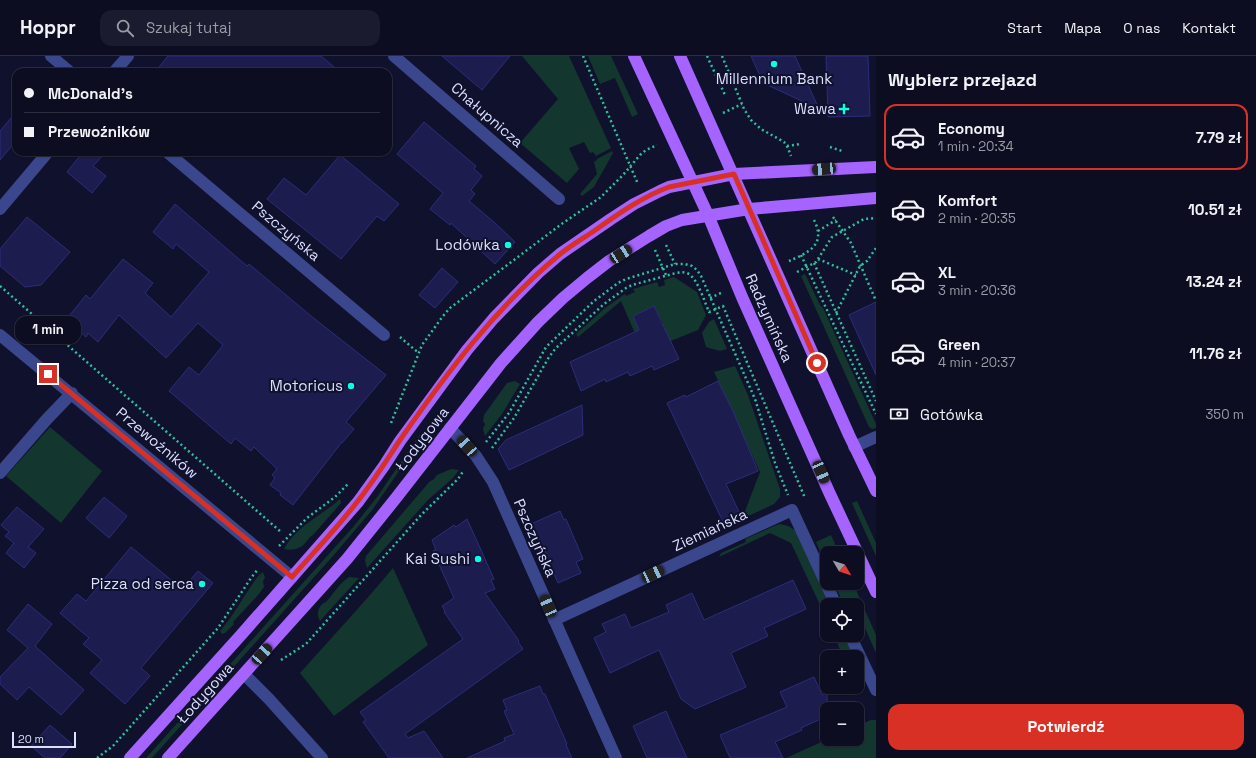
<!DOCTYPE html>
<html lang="pl">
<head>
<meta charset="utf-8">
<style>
  :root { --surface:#0c0d21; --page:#1a1b2e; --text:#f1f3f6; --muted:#9a9ca5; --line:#2c2d3f; --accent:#d93025 }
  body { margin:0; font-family:"Space Grotesk",sans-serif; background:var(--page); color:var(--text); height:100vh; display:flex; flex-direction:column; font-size:15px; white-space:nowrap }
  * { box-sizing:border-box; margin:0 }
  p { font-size:13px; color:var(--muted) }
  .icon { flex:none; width:22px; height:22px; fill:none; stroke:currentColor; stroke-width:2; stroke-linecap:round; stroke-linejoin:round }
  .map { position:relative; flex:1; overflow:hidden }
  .panel { display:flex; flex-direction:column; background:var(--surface); width:380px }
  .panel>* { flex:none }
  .hud { position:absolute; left:12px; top:12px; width:380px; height:88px; border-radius:12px; box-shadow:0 1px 3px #0004,0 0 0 1px var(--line); display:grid; align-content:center; height:88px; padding:0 12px; background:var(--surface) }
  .needle { width:26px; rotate:129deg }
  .buttons { position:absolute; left:820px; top:490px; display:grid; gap:8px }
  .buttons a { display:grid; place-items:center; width:44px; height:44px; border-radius:8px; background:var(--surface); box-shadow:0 1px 3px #0004,0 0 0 1px var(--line); font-size:20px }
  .scale { position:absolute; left:12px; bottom:10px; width:64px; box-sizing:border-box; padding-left:4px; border:2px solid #dcdfff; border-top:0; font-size:11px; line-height:14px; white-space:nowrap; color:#dcdfff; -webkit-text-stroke:3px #10112c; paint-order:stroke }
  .end { position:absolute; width:18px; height:18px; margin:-9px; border:5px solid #d93025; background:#fff; box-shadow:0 0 0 2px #fff }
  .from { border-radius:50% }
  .bubble { position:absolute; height:28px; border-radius:12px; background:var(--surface); box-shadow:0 1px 3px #0004,0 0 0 1px var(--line); font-size:13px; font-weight:600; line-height:28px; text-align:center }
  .car { position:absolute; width:12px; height:24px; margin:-12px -6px; border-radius:5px; box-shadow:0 0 3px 1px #0007; background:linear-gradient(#222 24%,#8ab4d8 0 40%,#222 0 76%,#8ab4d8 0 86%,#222 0) }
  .hud b { display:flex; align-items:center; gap:14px; height:38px; font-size:15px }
  .hud b+b { border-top:1px solid var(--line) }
  .hud i { width:10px; height:10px; background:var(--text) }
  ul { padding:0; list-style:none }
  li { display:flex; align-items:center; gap:12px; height:66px; margin:0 8px 6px; padding:0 4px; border:2px solid transparent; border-radius:12px }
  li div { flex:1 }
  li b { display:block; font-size:15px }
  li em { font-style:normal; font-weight:600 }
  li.selected { border-color:var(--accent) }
  li>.icon { width:36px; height:36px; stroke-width:1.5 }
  h2 { padding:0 12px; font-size:18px; line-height:48px }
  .pay { display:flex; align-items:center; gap:10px; height:44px; padding:0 12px; font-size:15px }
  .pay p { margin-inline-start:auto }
  .action { display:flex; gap:8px; margin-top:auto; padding:8px 12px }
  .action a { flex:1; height:46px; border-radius:12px; background:var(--accent); color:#fff; font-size:16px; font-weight:600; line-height:46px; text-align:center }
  header { display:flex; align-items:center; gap:24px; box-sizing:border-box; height:56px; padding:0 20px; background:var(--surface); border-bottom:1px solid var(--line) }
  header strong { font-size:19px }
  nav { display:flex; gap:22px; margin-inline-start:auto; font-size:14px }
  .search { width:280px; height:36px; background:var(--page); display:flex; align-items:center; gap:10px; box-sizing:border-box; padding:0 14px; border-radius:12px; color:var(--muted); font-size:15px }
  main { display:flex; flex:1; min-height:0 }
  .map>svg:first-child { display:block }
</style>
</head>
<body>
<header>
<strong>Hoppr</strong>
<div class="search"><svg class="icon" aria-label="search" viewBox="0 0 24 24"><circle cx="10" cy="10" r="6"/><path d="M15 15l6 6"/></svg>Szukaj tutaj</div>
<nav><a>Start</a><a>Mapa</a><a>O nas</a><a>Kontakt</a></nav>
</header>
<main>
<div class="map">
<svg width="876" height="702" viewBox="0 0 876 702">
  <rect width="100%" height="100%" fill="#10112c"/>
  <path fill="#13372e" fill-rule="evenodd" d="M522,0H569L611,92L596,100L593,96L590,97L584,86L569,92L579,113L567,127L520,87L558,43Z
    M588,0H611L638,58L632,61L615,22L600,28Z
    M612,95L613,97L594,131L582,140L580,138L597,118L594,106L597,104V103Z
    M805,218L820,249L823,252L876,368V372L872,373L869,371L801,220Z
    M674,221L697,236L706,259L698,274L643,296L621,245L578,281L576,278L605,252L625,238L626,240L635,236L633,233L657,226L659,231L665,229L664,224ZM654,250L663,267L641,278L633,260Z
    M714,263L727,293L720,295L706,291L702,277L709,266Z
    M735,310L748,339L780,433V441L774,448L742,463L760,416L714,316Z
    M515,325L520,328L502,358L485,380L483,373L485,368L483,365L484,359L507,327Z
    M50,371L102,415L61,467L6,420Z
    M420,378L423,380L373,453L333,500L152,702H146L354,470L377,441Z
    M451,413L459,414L453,422L428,444L367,512L365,505L366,500L430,425L433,424L437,419Z
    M340,443L341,447L313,479C309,481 309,483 306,486C301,493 292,495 284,493C296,470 321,460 340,443Z
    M857,445L876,487V500L852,447Z
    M780,468L788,470L795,474L829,544L827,548L821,551L791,487L770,477L719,501L721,497L746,486L745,483L774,470Z
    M831,479L839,497H827V511L816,486Z
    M393,512L428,589L334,660L300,617C331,582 363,548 393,512Z
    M263,516L265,522L263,525L264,531L259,538L233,566L234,568L225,577L222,578L220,575C235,558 245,537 259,519Z
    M349,521L359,522L320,565C316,558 318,549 326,546C334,537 339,528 349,521Z
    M834,527H853L876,579V597L861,563L857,559V549H844Z
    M834,579H845L854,598L853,601H843Z
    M871,664H876V702H786L828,683H857V670Z"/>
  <path fill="#1c1c4e" stroke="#2d2d7b" d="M168,0H321L340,16H155Z
    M442,0H510L482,34Z
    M751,0H795L819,53L763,27Z
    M826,0H868L870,60L828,61Z
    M16,56V85L0,104V75Z
    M424,66L476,110L474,113L482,120L471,134L475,138L469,145L494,166L515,186L495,208L451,167L450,169L430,153L443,137L397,98Z
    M83,96H106L93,110L106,120L92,137L67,116Z
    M340,99L399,148L384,165L377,160L341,203L267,143L284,122L306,139Z
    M175,148L247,210L249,208L311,260L386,319L346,366L354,373L342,387V386L293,449L280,439L281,437L270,429L275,422L272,419L277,413L254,391L251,395L235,382L231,388L169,335L189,311L199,319L223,289L198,267L166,302L119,259L98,286L88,277L86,281L66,264L86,239L90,243L123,203L153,227L145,237L171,261L209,216L176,188L173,193L153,176Z
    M27,161L70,196L41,229L25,231L0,210V193Z
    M442,212L458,226L435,252L419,239Z
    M876,246V319L849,259Z
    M654,250L679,303L654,314L652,310L630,320L628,316L606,326L605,323L581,335L570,306L639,274L633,260Z
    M718,325L733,355L758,415L726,428L740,458L723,466L667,347L685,339L686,341Z
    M582,349L583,379L509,414L498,393L506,384Z
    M104,441L127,460L109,482L86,462Z
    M17,451L44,473L28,491L36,497L24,512L6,497L14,487L5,480L9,476L1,469Z
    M560,455L564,464L566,463L583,503L576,506L581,517L558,527L547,502L548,501L531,468Z
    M467,463L494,523L491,524L495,533L485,537L519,585L518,586L523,593L405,678L408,682L424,675L443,702H389L363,666L366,664L360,656L463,583L444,556L445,555L442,550L454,542L433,495L436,494L432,484L454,469L456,471Z
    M131,491L176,528L177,526L184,531L198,515L213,527L141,612L150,620L125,648L90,617L102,604L83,588L89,582L60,557L77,538L86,545Z
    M793,524L806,553L764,572L768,580L731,597L746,631L695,653L681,643L659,594L610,617L594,582L606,576L602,568L625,558L631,572L669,556L666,549L692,537L704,564Z
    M28,548L52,568L35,590L84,634L61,659L29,631L17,644L0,628V621L28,592L7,574Z
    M814,621L822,639L827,637V660L801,672L802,674L775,686L783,702H730L720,679L787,651L780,636Z
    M540,630L543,638H545L567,688L566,689L572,702H467L505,685L504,682L514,678L504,655L507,654L503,644Z
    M666,655L680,687L687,702H647L633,670Z
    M50,669L72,688L60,702H45L31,690Z"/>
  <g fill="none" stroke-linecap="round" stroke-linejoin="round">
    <path stroke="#2cc29b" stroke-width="2.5" stroke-dasharray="2 3" stroke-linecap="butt" d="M583,0L638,128
      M707,0L725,39
      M722,0L744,53L751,64L761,73L784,86L788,92L791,100
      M723,57L742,48
      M787,90L801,88
      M830,91L842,95
      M833,161L851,187L876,245
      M818,175L836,164
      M666,189L675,208
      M655,194L666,219
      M801,199L876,358
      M818,203L856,219
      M789,205C800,200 820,193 818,177C818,173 816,168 814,164
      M814,207L876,345
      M797,216L816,206L832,181L864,163L876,162
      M0,230L281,476
      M710,242L723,236
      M836,257L860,210L867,205L876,192
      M400,281L415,294L418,296
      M391,367L422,289L443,260L450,252L563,167L601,141L623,119L640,99L646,94L657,89
      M486,386L509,357L546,291L594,245L618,227L626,223L675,208H685L692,210L697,214L701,220L755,343L775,407L788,439
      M492,392L514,362L549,301L556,292L604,248L626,232L632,229L676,217C681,216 685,216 689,218C698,224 705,247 709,256L723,250L805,442
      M279,490L307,462L335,441L348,428
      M281,604L306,588L422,458L458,423L464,414
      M97,702L113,690L218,572L251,522L258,513"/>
    <path stroke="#3a478d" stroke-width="12" d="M51,0L70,16
      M394,0L559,143
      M114,16L128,0
      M167,96L384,279
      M0,153L48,96
      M0,279L292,521
      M450,372L476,400L493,426L616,702
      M854,391L876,381
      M0,417L47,363L72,337
      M554,564L792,454L836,549
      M850,579L876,634
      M244,618L269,643L322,702"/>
    <path stroke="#a563ff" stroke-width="12" d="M634,0L708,159L742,241L829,436L876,536
      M680,0L849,379L876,435
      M130,702L241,579L358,446L384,410L400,385L467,294L494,262L538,217L560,198L611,163L634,148L660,135L669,131L734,118L876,111
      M168,702L347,503L396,442L501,307L538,266L563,242L587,222L609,205L649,180L666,170L682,164L749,153L876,142"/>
  </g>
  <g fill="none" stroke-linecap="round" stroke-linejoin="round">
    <path stroke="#d93025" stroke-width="5" d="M48,318L292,521C314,496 337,472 357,446C373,426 386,405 400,384C446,318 496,251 559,199C570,190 582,183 594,175C618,158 642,141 669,131L734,118L817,307"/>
  </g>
  <g fill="#08ffe6" stroke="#10112c" stroke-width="1.5">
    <circle cx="774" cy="8" r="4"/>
    <path d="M842 47h4v4h4v4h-4v4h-4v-4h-4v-4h4z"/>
    <circle cx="508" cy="189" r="4"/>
    <circle cx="351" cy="330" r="4"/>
    <circle cx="478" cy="503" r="4"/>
    <circle cx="202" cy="528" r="4"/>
  </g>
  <g text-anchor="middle" stroke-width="4" stroke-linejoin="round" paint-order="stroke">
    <g font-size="15" fill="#dcdfff" stroke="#10112c" text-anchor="end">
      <text x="774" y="28" text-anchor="middle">Millennium Bank</text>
      <text x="836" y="58">Wawa</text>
      <text x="500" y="194">Lodówka</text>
      <text x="343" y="335">Motoricus</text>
      <text x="470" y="508">Kai Sushi</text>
      <text x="194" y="533">Pizza od serca</text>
    </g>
    <g font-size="15" fill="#dcdfff" stroke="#10112c">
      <text transform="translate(487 59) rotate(41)" y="5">Chałupnicza</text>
      <text transform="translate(286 175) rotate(40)" y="5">Pszczyńska</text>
      <text transform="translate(769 262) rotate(66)" y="5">Radzymińska</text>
      <text transform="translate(422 383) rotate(-52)" y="5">Łodygowa</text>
      <text transform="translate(157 387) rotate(40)" y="5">Przewoźników</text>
      <text transform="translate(710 474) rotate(-25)" y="5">Ziemiańska</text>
      <text transform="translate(535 482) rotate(66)" y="5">Pszczyńska</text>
      <text transform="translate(205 637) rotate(-48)" y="5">Łodygowa</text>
    </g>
  </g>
</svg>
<div class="buttons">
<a><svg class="needle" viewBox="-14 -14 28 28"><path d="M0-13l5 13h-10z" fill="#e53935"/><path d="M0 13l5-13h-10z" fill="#9a9ca5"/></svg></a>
<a><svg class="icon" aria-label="locate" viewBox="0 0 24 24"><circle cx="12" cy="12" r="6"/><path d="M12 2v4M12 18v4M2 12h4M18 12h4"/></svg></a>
<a>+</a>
<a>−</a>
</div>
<div class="scale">20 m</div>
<i class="end from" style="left:817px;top:307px"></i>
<i class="end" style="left:48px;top:318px"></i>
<div class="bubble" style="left:15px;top:260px;width:66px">1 min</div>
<i class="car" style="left:824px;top:113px;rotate:265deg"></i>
<i class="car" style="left:621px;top:198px;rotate:57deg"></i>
<i class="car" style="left:467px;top:390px;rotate:318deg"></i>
<i class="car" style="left:821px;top:416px;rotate:156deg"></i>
<i class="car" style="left:653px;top:518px;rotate:65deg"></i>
<i class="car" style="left:548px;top:550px;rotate:336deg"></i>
<i class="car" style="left:262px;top:598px;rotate:42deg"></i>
<div class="hud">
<b><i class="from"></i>McDonald's</b>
<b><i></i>Przewoźników</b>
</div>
</div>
<section class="panel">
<h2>Wybierz przejazd</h2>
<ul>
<li class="selected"><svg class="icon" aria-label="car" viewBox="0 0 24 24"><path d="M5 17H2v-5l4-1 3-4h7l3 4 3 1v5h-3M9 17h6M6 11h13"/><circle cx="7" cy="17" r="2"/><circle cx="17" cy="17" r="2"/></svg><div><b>Economy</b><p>1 min · 20:34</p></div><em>7.79 zł</em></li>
<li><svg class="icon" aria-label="car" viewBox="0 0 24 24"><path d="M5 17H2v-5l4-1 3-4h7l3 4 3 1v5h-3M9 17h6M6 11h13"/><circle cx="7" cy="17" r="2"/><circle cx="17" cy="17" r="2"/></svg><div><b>Komfort</b><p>2 min · 20:35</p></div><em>10.51 zł</em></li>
<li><svg class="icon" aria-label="car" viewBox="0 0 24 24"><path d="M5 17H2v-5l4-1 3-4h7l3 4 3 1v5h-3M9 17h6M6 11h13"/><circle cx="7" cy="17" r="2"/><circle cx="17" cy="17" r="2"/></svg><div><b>XL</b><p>3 min · 20:36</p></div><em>13.24 zł</em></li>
<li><svg class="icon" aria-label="car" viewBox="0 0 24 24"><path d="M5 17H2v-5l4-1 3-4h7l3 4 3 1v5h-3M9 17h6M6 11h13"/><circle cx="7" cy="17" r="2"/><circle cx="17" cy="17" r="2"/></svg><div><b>Green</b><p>4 min · 20:37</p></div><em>11.76 zł</em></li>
</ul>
<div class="pay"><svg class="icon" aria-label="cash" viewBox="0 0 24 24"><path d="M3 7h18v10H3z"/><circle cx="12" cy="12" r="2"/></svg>Gotówka<p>350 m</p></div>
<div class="action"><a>Potwierdź</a></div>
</section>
</main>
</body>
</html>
